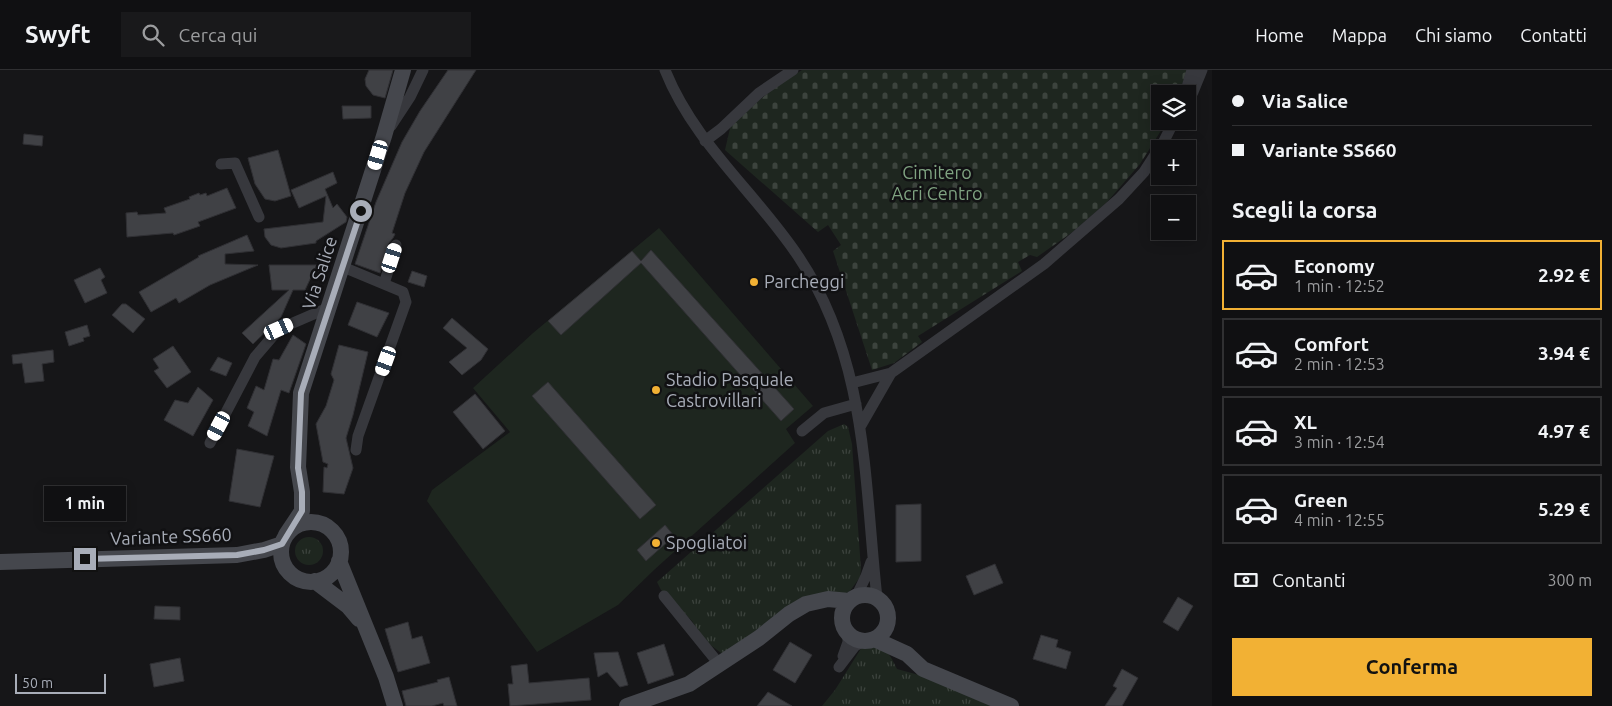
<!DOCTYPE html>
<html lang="it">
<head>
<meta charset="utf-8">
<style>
  :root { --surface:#101012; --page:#19191b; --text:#f1f3f6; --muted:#9c9d9f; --line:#303032; --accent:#f2b134 }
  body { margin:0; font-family:Ubuntu,sans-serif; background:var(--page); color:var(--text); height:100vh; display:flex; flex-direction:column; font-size:19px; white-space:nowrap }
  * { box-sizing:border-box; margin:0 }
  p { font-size:16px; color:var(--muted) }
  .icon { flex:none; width:28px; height:28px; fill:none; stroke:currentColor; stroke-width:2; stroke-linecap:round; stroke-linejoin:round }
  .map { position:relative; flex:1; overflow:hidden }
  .side { display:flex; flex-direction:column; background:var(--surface); width:400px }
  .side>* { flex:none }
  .top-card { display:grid; align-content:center; height:110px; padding:0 20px; background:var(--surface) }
  .tools { position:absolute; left:1151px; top:15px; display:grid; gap:10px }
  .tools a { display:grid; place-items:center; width:45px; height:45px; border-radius:0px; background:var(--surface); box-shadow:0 2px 12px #0003,0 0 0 1px var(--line); font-size:25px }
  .scale { position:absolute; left:15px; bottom:12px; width:91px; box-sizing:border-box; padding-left:5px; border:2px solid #a8adb8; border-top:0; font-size:14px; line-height:18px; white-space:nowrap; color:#a8adb8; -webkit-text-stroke:4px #111113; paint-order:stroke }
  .end { position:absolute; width:22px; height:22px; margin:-11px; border:6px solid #a8adb8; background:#111; box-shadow:0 0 0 2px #111 }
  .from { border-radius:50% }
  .bubble { position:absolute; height:35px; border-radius:0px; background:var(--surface); box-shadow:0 2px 12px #0003,0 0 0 1px var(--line); font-size:16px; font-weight:700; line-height:35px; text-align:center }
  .car { position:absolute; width:15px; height:30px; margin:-15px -8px; border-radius:6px; box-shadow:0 0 4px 1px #0007; background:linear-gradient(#fff 24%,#345 0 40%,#fff 0 76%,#345 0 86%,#fff 0) }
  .top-card b { display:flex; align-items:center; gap:18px; height:48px; font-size:19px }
  .top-card b+b { border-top:1px solid var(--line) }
  .top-card i { width:12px; height:12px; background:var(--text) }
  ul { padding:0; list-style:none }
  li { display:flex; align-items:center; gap:15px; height:70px; margin:0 10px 8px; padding:0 10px; border:2px solid var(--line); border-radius:0px }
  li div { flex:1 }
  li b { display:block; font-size:19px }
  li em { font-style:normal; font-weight:700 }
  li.selected { border-color:var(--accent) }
  li>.icon { width:45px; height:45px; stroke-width:1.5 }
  h2 { padding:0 20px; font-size:22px; line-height:60px }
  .pay { display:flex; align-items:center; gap:12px; height:55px; padding:0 20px; font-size:19px }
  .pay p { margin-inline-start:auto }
  .button { display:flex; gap:10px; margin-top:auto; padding:10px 20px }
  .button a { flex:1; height:58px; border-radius:0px; background:var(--accent); color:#111; font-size:20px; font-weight:700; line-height:58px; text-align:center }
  header { display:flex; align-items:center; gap:30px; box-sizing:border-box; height:70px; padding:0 25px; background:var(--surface); border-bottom:1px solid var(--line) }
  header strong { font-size:24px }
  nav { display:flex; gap:28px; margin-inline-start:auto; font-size:18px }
  .search { width:350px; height:45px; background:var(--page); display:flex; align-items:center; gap:12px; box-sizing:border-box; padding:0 18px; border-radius:0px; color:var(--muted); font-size:19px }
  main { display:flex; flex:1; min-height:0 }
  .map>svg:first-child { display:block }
</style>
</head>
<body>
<header>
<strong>Swyft</strong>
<div class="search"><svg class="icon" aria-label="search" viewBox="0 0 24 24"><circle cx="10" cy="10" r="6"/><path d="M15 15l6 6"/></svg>Cerca qui</div>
<nav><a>Home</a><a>Mappa</a><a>Chi siamo</a><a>Contatti</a></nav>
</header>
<main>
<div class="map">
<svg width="1212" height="636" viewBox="0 0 1212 636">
  <defs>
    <pattern id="grass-tufts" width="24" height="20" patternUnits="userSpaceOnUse" patternTransform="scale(1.25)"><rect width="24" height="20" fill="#1e261f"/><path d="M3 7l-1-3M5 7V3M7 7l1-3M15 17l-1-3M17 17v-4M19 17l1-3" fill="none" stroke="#3c433d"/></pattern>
    <pattern id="cemetery-stones" width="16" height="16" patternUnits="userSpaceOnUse" patternTransform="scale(1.25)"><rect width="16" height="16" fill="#1e261f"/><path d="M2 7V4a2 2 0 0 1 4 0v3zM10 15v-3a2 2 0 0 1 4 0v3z" fill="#3c433d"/></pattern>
  </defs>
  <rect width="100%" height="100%" fill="#161618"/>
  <path fill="url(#grass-tufts)" d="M844,354L848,357L852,374L861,499L860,507L850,521L746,569L724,585L709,574L701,566L692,551L661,520L657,512L828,361Z
    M295 481a14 14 0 1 1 28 0a14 14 0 1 1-28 0Z
    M870,573C885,575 891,586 897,599L926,607L995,636H822L835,620L862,577Z"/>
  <path fill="url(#cemetery-stones)" d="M802,0H1187L1179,24H1160V51H1167L1140,94L1107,132L1074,161L1037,187L1030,185L1018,192L1022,201L918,266L922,272L894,293L872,300L833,181L841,175L828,155L818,162L725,80L731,54L774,18Z"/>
  <path fill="#1e261f" d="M659,158L813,336L786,359L795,373L654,500L618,535L537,582L427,431L432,420L510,362L473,318L533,263Z"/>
  <path fill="#404145" stroke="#303034" d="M369,0H393L385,28L373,25L366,16L365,9Z
    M448,0H476L424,82L405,123L392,163L395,164L393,168L389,173L380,203L355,194L376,132L402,72L420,41Z
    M342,36H371V48L343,49Z
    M24,64L43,66L42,76L23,74Z
    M278,80L291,126L275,131L265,129L255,114L248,88Z
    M333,102L337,113L325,119L333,138L337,134L347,147L346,152L316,171V173L281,178L271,175L265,167L264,159L323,152L326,126L299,138L291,120Z
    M227,118L236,138L198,152L200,156L174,165L173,163L127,167L126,143L137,142L138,145L166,143L164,138L190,129L189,127L199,123L200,125L206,123L207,126Z
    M247,165L254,181L225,184V194L258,195L210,215L179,233L176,228L151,242L139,222L199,187L198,186Z
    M651,180L794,339L781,351L641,193L561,265L548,251L632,181L641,191Z
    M269,195H319V207L312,205L305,220H293L281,247L253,274L242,263L289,220H272Z
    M100,198L105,207L101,210L107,223L85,233L74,210Z
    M412,201L427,206L424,217L408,212Z
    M357,232L389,243L377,267L348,255Z
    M122,234H126L145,249L133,263L112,245Z
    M452,248L488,279L481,290L462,305L449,292L467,278L443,258Z
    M87,255L90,266L83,268L84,271L69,276L65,262Z
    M293,265L306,274L289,323L281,320L267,366L248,356L254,342L247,338L256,316L264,320L273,289L279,290Z
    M339,275L368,282L353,345L346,368L353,398L344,424L323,422L324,397L327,398L328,394L323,392L316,354L326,336L334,310L331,304Z
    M173,276L191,302L167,318L154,301L159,298L153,289Z
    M53,280L54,292L42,294L44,311L25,313L22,293L13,294L12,285Z
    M218,287L232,293L226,306L210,300Z
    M548,312L656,435L640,449L532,326Z
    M198,317L213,330L193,366L164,350L175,330L188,333Z
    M475,324L505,361L483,379L453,342Z
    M237,379L274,386L260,437L229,431Z
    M921,434V491L896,492V435Z
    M665,455L674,466L646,491L637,480Z
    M995,494L1003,513L974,525L966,506Z
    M1178,527L1193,536L1178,561L1163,552Z
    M155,536L180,537V550L154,549Z
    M408,552L412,569L422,566L430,593L398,602L385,559Z
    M1041,565L1058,570L1056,577L1071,582L1066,599L1033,589Z
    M790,572L812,585L795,613L773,600Z
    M664,574L674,605L648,614L637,583Z
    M618,582L628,615L620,617L607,602L598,607L594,583Z
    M180,588L184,611L154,617L150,594Z
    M527,594L529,613L589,608L591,630L510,636L508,614H513L511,596Z
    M1122,599L1138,608L1122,636H1105L1117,618L1113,616Z
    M449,607L457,636H444L443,633L432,636H406L402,621L438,612L437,610Z
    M768,622L792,636H757Z"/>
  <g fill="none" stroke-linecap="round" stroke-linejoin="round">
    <path stroke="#37383d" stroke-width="11" d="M665,0C694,73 756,123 798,186C868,290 864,410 877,528
      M1185,24L1192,0
      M1188,30L1193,22L1202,0
      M391,56L410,27L423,0
      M705,71L721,59L759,23L793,0
      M221,94L235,93L259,147
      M343,197L403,222L406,232L358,366L356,380
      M384,214L396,175
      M891,303L1044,194L1119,129L1144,102L1164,71L1174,51
      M852,313L891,303L860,357
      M802,361L824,343L856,334
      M210,373L255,287L279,259L330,237
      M664,526L719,594
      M856,527L866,506L871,492
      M843,586L848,572V564
      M839,597L855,576L863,571"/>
    <path stroke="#45474d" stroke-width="16" d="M281 482a30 30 0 1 1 60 0a30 30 0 1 1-60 0Z
      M286,465L302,441V422L298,397L301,323L384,66L403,0
      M339,491L386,607L395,636
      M0,492L237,485L264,480L282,474
      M315,511L348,536L359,549
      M842 548a23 23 0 1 1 46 0a23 23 0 1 1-46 0Z
      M874,569L907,584L923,599L1011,636
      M627,636L689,614L759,568L789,544L806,534L828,529L849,531"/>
  </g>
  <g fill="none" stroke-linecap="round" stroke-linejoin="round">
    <path stroke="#a8adb8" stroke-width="6" d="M85,489L237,485L264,480L282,474L302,441V422L298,398L301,323L361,141"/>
  </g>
  <g fill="#f2b134" stroke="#111113" stroke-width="2">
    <circle cx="754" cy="212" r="5"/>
    <circle cx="656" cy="320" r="5"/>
    <circle cx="656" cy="473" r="5"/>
  </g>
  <g text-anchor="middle" stroke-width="5" stroke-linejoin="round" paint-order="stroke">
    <g font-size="18" fill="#7fa381" stroke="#111113">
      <text x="937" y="109">Cimitero<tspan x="937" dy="21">Acri Centro</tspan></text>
    </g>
    <g font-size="18" fill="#a8adb8" stroke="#111113">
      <text transform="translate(320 203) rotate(-72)" y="6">Via Salice</text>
      <text transform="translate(171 467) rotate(-2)" y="6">Variante SS660</text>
    </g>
    <g font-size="18" fill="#a8adb8" stroke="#111113" text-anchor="start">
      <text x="764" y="218">Parcheggi</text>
      <text x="666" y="316">Stadio Pasquale<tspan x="666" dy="21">Castrovillari</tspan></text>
      <text x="666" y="479">Spogliatoi</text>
    </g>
  </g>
</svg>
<div class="tools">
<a><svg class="icon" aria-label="layers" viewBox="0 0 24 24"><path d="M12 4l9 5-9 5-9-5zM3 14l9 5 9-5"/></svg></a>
<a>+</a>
<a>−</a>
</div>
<div class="scale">50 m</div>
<i class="end from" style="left:361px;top:141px"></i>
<i class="end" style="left:85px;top:489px"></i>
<div class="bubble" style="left:44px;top:416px;width:82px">1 min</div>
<i class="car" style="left:378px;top:85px;rotate:197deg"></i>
<i class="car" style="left:392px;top:188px;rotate:18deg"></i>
<i class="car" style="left:279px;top:259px;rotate:66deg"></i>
<i class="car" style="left:386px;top:291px;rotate:200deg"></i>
<i class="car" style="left:219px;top:356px;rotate:208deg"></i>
</div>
<section class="side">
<div class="top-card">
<b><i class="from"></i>Via Salice</b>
<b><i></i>Variante SS660</b>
</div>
<h2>Scegli la corsa</h2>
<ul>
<li class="selected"><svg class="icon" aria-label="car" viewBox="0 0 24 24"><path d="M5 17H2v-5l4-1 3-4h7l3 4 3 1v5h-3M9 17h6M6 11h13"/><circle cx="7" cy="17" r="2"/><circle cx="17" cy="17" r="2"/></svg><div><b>Economy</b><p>1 min · 12:52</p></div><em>2.92 €</em></li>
<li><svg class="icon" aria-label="car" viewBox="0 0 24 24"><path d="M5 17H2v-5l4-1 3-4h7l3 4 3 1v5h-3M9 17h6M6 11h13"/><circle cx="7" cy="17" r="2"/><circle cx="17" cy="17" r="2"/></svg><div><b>Comfort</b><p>2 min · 12:53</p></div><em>3.94 €</em></li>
<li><svg class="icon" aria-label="car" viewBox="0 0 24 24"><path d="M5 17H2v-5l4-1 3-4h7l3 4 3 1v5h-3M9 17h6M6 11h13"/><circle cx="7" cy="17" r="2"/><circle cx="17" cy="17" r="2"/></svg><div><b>XL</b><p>3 min · 12:54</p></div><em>4.97 €</em></li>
<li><svg class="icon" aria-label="car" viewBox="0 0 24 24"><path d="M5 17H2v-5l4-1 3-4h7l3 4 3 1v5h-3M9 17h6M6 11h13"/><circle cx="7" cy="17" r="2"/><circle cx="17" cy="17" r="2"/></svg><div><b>Green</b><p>4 min · 12:55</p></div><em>5.29 €</em></li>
</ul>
<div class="pay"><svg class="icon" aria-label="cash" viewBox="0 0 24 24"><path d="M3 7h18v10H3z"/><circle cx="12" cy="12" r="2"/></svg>Contanti<p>300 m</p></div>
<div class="button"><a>Conferma</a></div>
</section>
</main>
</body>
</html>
